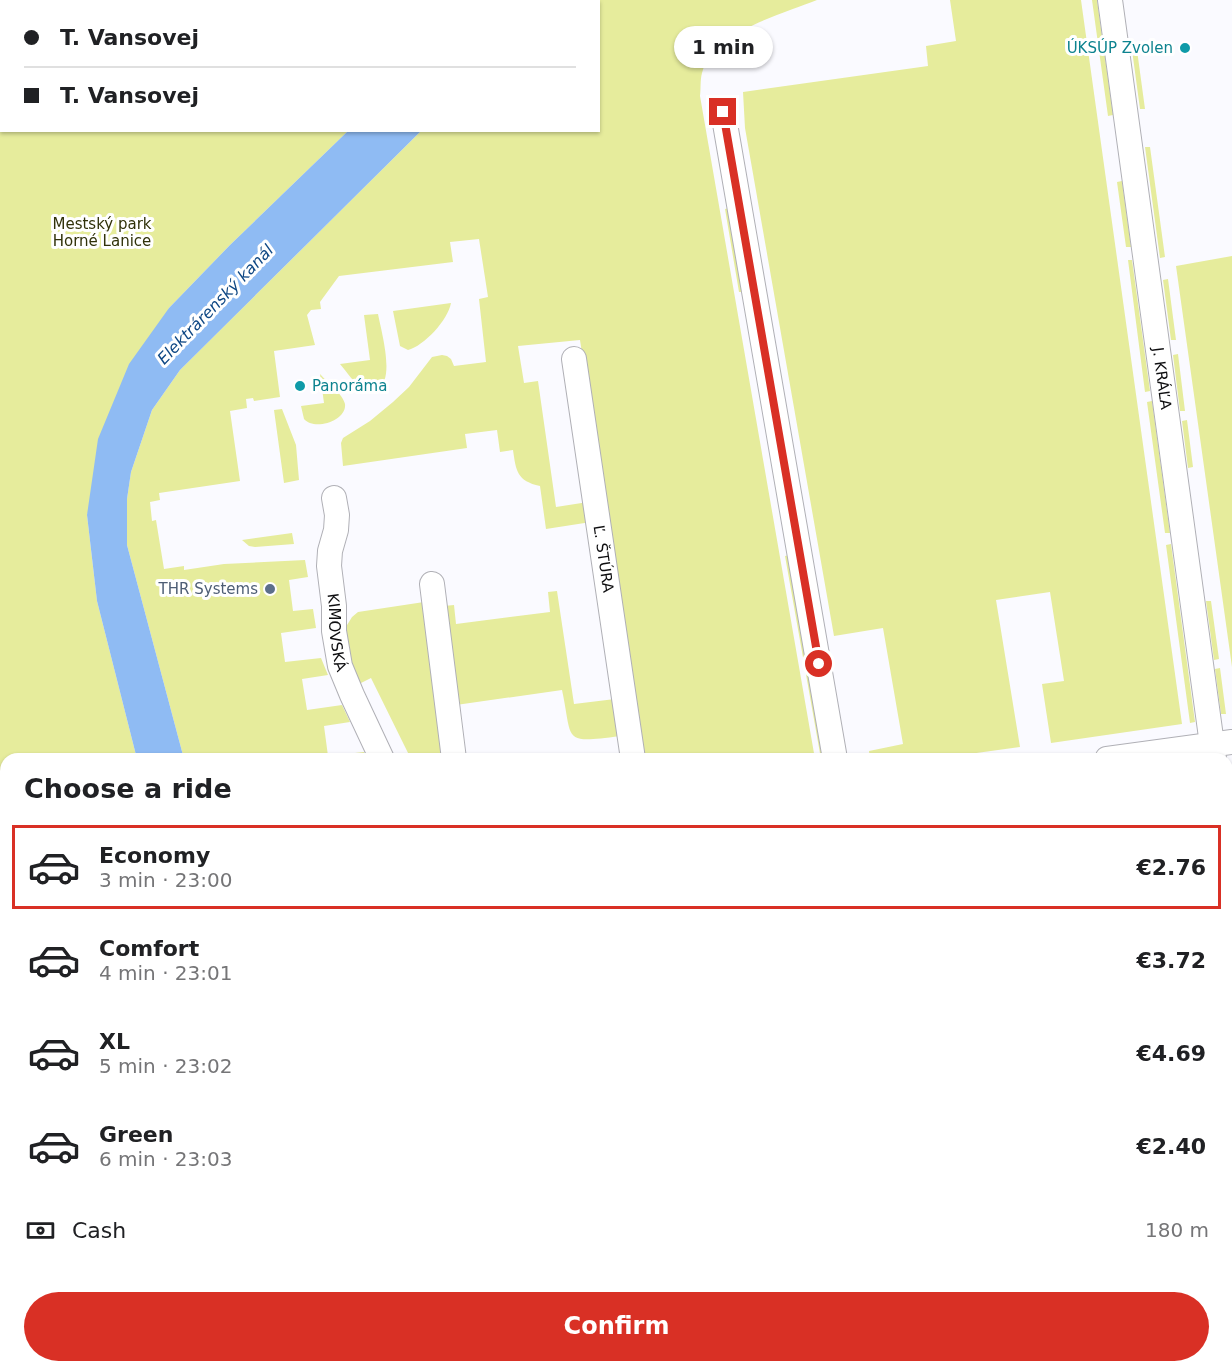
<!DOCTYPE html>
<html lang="en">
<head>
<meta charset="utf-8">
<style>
  :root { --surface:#fff; --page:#f6f6f6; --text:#202124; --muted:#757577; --line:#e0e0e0; --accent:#d93025 }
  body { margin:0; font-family:"DejaVu Sans",sans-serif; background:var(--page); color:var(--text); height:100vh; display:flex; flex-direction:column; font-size:22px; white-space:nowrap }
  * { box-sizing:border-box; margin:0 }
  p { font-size:20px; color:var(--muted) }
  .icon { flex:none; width:33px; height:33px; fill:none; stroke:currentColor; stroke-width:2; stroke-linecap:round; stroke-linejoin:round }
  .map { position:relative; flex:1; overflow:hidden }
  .side { position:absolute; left:0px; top:753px; width:1233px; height:620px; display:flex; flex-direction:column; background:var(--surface); border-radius:18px 18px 0 0; box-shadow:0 2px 4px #0004 }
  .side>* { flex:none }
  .top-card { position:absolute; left:0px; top:0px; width:600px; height:132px; box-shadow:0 2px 4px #0004; display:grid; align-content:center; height:132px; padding:0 24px; background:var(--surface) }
  .end { position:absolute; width:27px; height:27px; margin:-14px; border:8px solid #d93025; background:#fff; box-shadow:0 0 0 3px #fff }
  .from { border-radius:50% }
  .bubble { position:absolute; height:42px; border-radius:21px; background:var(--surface); box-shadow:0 2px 4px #0004; font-size:20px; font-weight:600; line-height:42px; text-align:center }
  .top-card b { display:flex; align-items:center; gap:21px; height:57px; font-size:22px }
  .top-card b+b { border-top:2px solid var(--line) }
  .top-card i { width:15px; height:15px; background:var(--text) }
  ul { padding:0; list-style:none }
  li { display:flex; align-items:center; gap:18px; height:84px; margin:0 12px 9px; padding:0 12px; border:3px solid transparent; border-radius:0px }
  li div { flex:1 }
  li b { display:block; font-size:22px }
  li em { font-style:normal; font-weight:600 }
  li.active { border-color:var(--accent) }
  li>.icon { width:54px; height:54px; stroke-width:1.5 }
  h2 { padding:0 24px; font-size:27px; line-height:72px }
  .pay { display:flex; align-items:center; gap:15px; height:66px; padding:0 24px; font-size:22px }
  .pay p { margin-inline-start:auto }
  .primary-button { display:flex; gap:12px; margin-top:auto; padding:12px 24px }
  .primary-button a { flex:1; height:69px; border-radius:36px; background:var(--accent); color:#fff; font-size:24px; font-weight:600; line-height:69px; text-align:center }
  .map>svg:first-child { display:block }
</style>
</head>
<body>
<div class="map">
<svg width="1232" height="1372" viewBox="0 0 1232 1372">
  <rect width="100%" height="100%" fill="#fafaff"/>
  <path fill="#e6ec9c" d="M0,0H486L2,2V130L348,131L230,245L169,308L87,515L97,601L137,759H6V866H0Z
    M553,0H817C782,14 713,32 702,73C700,80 701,89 700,96L815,759H644L580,340L518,346L524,383L538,381L556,507L588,502L591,522L546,529L540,486C517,481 516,471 513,450L500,452L497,430L465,434L467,448L343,466L341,443L343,438L370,421L393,402L409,387L432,357L442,355L447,356L451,359L454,366L486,362L479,299L488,297L479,239L450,242L453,262L339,276L320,302L321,309L311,310L307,315L315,345L274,351L280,397L254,401L253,398L246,399L247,408L230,411L240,481L159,493L160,500L150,502L152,521L156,520L164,569L184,566V570L224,564L305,560L308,577L289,580L293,611L313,609L316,628L281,633L285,662L321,658L328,675L302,679L307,710L342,705L350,722L324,726L328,756L364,752L367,759H184L127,545V499L131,472L152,410L180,370L421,131L598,130V2L552,1Z
    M950,0H1081L1182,724L1051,743L1042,684L1064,681L1050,592L996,600L1020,747L933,759H870L869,751L903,744L883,628L834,636L745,128L743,92L928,66L926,46L956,41Z
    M1092,0H1097L1113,115L1108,116Z
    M1132,50H1137L1145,109H1140Z
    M1145,147H1150L1165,257L1160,258Z
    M1122,181L1131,247H1126L1117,182Z
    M729,208L743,292H739L725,209Z
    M1232,256V667L1176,266Z
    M1128,260H1132L1150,391L1145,392Z
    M1168,279L1176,340H1171L1163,280Z
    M451,303C448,320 424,346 408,350L400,346L393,311Z
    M378,314C381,330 396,381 377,389C372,390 367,391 363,388C354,384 347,372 340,364L370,360L364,315Z
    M1178,354L1185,411H1180L1173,355Z
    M320,374C327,382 343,394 345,404C347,421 314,431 304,419L301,406L324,403Z
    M1152,401L1170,533H1165L1147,402Z
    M282,409L296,445L299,480L284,483L274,410Z
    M1187,420L1193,467L1188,468L1182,421Z
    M292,533L294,544L255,547L249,546L242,540Z
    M1171,544L1195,722L1190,723L1166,545Z
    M790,555L826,759H821L785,556Z
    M557,591L574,704L615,699L620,736C561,744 573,741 562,690L456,705L444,606L454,605L456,624L550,612L548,592Z
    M1206,601H1211L1219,659L1214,660Z
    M424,602L446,759H411L371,678L357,685L352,675L344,630L352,617L358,612Z
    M1220,668L1226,714H1221L1215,669Z
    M1227,932L1232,967L1231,1018L1227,987Z
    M6,936V981L0,991V939Z
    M1227,1053L1232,1087V1316L1227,1315Z
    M6,1169V1366H319L321,1372L0,1371V1171Z
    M923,1366L924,1372H763L762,1367Z
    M473,1367L474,1368L488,1367L489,1372H375L373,1367Z
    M966,1367H1009L1010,1371L967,1372Z"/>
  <path fill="#8fbbf3" d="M348,131H421L180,370L152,410L131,472L127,499V545L184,759H137L97,601L87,515L98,439L129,364L169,308L230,245Z
    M319,1367H373L375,1372H321Z"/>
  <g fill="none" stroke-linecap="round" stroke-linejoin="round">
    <defs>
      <g id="minor">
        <path id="s1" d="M1110,0L1214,759"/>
        <path d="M723,112L835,759"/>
        <path id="s2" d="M574,359L633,759"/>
        <path id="s3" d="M334,498L337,515L336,530L330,551L329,566L334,606V631L340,666L352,695L382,759"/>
        <path d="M432,584L454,759"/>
        <path d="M1107,759L1232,742"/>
        <path d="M1227,848L1232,883"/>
        <path d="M0,907H6"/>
        <path d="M556,1366L557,1372"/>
        <path d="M944,1366L945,1372"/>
      </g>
    </defs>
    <use href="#minor" stroke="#b0b0b6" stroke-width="26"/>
    <use href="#minor" stroke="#fff" stroke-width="24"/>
  </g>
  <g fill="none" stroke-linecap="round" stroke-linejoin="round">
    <path stroke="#d93025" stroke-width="8" d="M723,112L819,664"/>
  </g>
  <g fill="#0f9aa8" stroke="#fff" stroke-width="2">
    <circle cx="1185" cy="48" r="6"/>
    <circle cx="300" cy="386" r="6"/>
  </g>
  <circle fill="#5c6f8a" stroke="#fff" stroke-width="2" cx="270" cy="589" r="6"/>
  <g text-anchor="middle" stroke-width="6" stroke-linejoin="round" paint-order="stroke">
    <g font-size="15" fill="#0d838f" stroke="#fff" text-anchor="end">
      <text x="1173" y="53">ÚKSÚP Zvolen</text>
      <text x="312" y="391" text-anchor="start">Panoráma</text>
    </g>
    <g font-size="15" fill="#31320a" stroke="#fff">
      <text x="102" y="229">Mestský park<tspan x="102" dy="17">Horné Lanice</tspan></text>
    </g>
    <g font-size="15" fill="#0e0e10" stroke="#fff">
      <text dy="5" stroke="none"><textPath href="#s1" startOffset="382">J. KRÁĽA</textPath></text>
      <text dy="5" stroke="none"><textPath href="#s2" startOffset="202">Ľ. ŠTÚRA</textPath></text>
      <text dy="5" stroke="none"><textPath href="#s3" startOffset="136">KIMOVSKÁ</textPath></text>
    </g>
    <g font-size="15" fill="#4e5e75" stroke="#fff" text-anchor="end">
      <text x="258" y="594">THR Systems</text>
    </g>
    <g font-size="16" font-style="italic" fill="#0e4784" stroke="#fff">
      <text transform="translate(215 304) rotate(-46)" y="6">Elektrárenský kanál</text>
    </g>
  </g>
</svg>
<i class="end from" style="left:819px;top:664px"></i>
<i class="end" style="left:723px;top:112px"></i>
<div class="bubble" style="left:674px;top:26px;width:99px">1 min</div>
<div class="top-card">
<b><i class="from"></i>T. Vansovej</b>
<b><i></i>T. Vansovej</b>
</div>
<section class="side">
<h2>Choose a ride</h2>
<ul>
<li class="active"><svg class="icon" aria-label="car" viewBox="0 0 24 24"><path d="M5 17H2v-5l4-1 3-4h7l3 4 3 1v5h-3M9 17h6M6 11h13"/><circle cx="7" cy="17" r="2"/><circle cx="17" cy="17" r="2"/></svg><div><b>Economy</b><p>3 min · 23:00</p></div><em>€2.76</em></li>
<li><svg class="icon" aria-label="car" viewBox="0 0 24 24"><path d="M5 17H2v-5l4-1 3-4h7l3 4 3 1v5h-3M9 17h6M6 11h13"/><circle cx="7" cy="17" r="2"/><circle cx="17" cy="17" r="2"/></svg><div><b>Comfort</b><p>4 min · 23:01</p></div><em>€3.72</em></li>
<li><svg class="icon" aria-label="car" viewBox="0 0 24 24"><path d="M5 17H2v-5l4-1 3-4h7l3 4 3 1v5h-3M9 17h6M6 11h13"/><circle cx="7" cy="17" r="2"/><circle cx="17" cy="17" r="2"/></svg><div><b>XL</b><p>5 min · 23:02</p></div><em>€4.69</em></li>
<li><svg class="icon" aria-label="car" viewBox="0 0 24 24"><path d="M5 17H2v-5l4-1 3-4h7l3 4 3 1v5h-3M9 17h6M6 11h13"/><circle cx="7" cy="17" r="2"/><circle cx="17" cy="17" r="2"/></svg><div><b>Green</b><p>6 min · 23:03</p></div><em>€2.40</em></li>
</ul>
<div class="pay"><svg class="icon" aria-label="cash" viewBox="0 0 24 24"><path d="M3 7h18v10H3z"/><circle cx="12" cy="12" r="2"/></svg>Cash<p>180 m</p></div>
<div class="primary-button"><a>Confirm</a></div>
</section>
</div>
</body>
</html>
